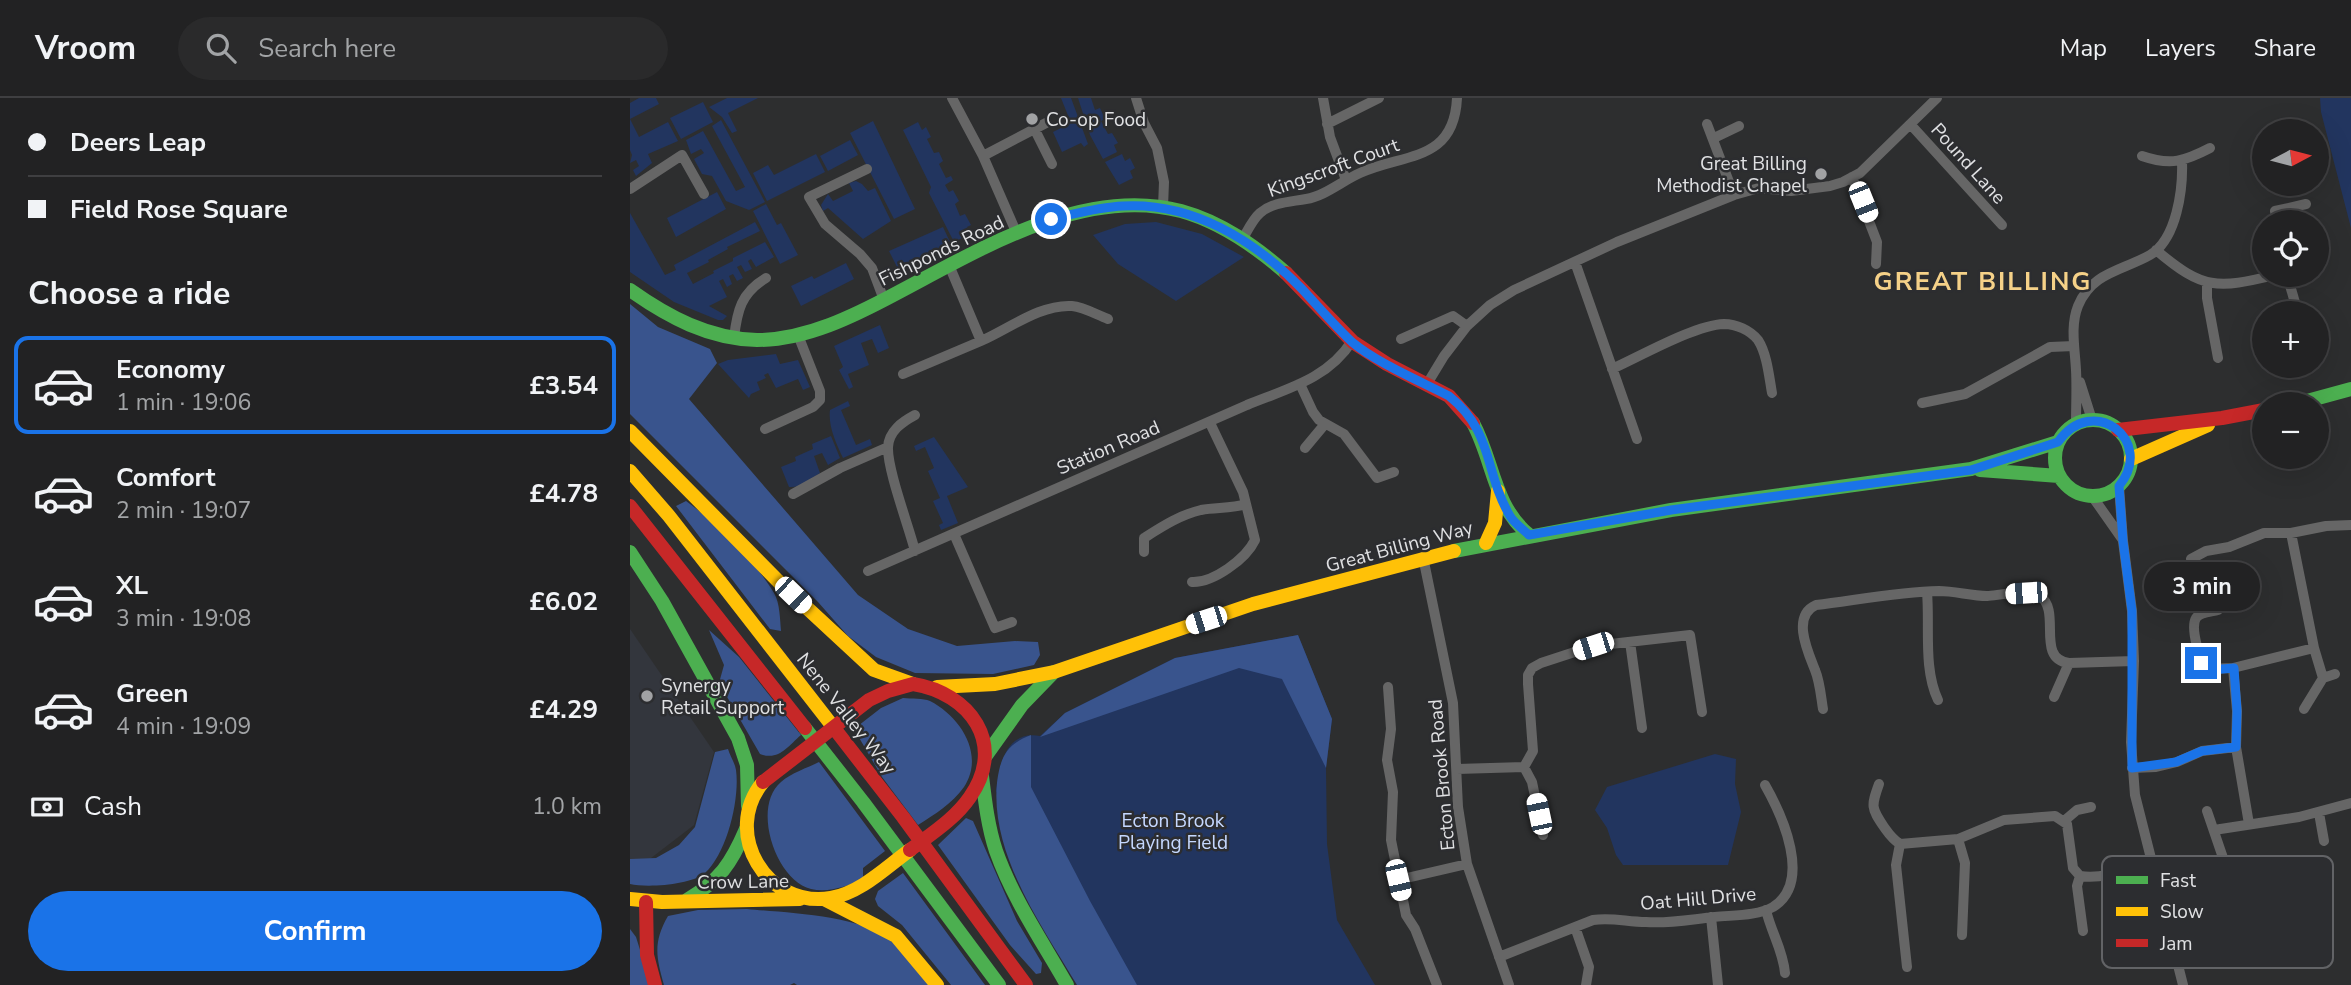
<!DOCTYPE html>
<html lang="en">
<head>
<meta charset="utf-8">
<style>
  :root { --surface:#222223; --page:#2a2a2b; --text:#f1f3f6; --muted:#a2a4a6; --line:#3f3f41; --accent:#1a73e8 }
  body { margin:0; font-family:"Nunito Sans",sans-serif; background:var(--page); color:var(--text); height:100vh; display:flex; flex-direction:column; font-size:26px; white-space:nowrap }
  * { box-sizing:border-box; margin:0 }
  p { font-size:23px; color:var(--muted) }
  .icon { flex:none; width:38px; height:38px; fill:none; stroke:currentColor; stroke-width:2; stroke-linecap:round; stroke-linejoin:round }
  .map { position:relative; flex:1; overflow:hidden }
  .drawer { display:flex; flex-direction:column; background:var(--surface); width:630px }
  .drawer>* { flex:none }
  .banner { display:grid; align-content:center; height:154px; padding:0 28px; background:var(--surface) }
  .needle { width:46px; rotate:83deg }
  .controls { position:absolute; left:1622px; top:21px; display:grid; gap:14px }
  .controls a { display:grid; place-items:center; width:77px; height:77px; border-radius:50%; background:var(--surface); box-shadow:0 7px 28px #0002,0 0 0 2px var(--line); font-size:35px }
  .end { position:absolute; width:32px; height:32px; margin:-16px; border:9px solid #1a73e8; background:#fff; box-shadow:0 0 0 4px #fff }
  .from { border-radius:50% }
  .bubble { position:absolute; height:49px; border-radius:24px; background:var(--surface); box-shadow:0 7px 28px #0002,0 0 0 2px var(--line); font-size:23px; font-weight:700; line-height:49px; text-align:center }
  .car { position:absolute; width:21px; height:42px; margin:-21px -10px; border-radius:9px; box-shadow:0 0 5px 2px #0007; background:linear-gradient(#fff 24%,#345 0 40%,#fff 0 76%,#345 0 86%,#fff 0) }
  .banner b { display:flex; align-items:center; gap:24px; height:66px; font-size:26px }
  .banner b+b { border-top:2px solid var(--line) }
  .banner i { width:18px; height:18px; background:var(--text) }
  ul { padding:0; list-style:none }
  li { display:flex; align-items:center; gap:21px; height:98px; margin:0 14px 10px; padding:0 14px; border:4px solid transparent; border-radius:14px }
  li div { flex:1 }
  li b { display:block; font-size:26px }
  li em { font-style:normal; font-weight:700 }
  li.current { border-color:var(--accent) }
  li>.icon { width:63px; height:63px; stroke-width:1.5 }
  h2 { padding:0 28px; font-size:32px; line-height:84px }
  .pay { display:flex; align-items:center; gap:18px; height:77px; padding:0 28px; font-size:26px }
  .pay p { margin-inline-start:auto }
  .action { display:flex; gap:14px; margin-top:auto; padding:14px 28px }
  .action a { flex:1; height:80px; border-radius:42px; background:var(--accent); color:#fff; font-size:28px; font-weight:700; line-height:80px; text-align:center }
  header { display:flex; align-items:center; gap:42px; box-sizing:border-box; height:98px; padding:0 35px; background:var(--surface); border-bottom:2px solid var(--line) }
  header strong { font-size:33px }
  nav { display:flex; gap:38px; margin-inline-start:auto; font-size:24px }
  .search { width:490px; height:63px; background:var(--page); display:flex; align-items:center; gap:18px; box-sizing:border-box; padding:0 24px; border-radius:38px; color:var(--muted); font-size:26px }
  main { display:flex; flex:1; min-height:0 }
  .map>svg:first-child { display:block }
</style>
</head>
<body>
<header>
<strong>Vroom</strong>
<div class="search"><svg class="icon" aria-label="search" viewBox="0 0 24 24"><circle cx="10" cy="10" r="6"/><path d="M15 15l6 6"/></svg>Search here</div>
<nav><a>Map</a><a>Layers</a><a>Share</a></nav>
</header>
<main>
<section class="drawer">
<div class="banner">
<b><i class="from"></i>Deers Leap</b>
<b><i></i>Field Rose Square</b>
</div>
<h2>Choose a ride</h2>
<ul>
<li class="current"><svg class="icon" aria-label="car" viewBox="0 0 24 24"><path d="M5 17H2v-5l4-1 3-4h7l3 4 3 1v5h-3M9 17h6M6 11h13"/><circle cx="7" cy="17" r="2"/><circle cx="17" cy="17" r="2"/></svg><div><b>Economy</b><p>1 min · 19:06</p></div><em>£3.54</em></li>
<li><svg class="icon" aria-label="car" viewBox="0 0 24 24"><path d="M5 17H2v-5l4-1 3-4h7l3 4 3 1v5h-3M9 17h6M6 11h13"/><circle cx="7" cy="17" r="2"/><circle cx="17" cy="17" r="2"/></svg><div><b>Comfort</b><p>2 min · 19:07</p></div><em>£4.78</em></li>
<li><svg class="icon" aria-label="car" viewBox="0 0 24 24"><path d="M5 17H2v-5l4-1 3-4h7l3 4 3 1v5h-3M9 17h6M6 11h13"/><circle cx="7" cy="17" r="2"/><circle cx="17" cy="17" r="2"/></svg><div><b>XL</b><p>3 min · 19:08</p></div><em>£6.02</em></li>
<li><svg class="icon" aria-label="car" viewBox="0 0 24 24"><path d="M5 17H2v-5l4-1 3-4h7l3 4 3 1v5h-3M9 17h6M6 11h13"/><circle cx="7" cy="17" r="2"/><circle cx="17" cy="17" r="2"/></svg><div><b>Green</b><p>4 min · 19:09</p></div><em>£4.29</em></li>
</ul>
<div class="pay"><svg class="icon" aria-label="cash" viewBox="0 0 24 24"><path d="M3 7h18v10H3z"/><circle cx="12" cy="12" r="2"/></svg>Cash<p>1.0 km</p></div>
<div class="action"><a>Confirm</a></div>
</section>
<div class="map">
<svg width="1721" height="887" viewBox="0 0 1721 887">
  <rect width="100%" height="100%" fill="#2d2e2f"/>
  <path fill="#33363d" d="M0,531L84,654L64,727L8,770L0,769Z"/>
  <path fill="#22355f" d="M9,0H26L29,6L0,21L9,39L38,24L48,43L18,56L22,65L6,78L3,72L9,68L6,62L0,65L2,57L0,52V5Z
    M97,0H128L98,15L107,33L102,35L92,19L79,9Z
    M431,0H441L458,46L454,49L451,45L432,54L423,34L441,25Z
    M448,0H461L465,12L470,10L475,21L471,23L478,36L482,35L488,45L484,47L487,54L473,61L460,37Z
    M1690,0H1721V130L1691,14Z
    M73,4L83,24L51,41L40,20Z
    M91,22L135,104L119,112L96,103L82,78L72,76L64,61L74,55L71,51L61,56L56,42L73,33L106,93L115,89L82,28Z
    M243,23L285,111L264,121L220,35Z
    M288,24L292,32L296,29L301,39L297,41L304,55L309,54L313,63L309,66L316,80L321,78L323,82L315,87L319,94L323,92L329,103L325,106L330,118L335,116L341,127L337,129L340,136L324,144L299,95L301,89L273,32Z
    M220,42L228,57L198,73L190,58Z
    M186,56L195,74L137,103L123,75L138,67L144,77Z
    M492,56L495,63L500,60L505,70L500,73L503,80L489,87L475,64Z
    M226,83L232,86L238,93L245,90L261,123L233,141L198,110L193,113L191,107L198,96L203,103L223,93L219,85Z
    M87,94L96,111L46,139L37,120Z
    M136,106L147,127L151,125L168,157L150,166L123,113Z
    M0,115L35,177L46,172L44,167L125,124L130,133L97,149L98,151L78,162L79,164L57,175L63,186L84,175L83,173L103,163V160L135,144L144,159L126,169L121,161L118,163L122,171L115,174L111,167L107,169L113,180L107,183L103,176L99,178L102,186L97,189L93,181L89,183L97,199L79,208L97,218L93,222H88L44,204L0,174Z
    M526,124L572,136L614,159L546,203L488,166L463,137L495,126Z
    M313,129L321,146L269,173L259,153Z
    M216,165L224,181L171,208L161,188L182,178L184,181Z
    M250,227L259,250L248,255L242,241L231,245L239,267L218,276L223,289L219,291L209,272L213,269L204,248Z
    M146,256L150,266L168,262L180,289L173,292L168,281L146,290L138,275L134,277L136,280L127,284L130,292L121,296L119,300L88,266L98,262Z
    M218,303L220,308L211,312L226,347L240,341L242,347L213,360C206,345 198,328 200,312Z
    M201,338L210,360L198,367L192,355L184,358L190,375C181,381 170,390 159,389L151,369L166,363L165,359L183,351L182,346Z
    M304,339L338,389L317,398L328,425L311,432L309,427L313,425L303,403L310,400L298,373L304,370L295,349L286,353L284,348Z
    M668,537L702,621L696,670L697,746L707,822L745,887H447L366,693C369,667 376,632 410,638L435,615L545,560Z
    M1085,656L1106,661L1105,686L1111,714L1098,767H993L986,757L977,730L965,712L977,689Z"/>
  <path fill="#39548d" d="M0,206L28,229L80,251L87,265L59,301L228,497L278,531L327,548L385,543L408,544L410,557L404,567L363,576L285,575L246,559L218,538L188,504L0,316Z
    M56,403C84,423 127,465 144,495C150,505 150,522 151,533L140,531L46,408Z
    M79,532L109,559L171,637C157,649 149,663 130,656L89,585L94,567Z
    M668,537L702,621L696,670L652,581L609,570L410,639L435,615L545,560Z
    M273,600C282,601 293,600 300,603C331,619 355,657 334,689C322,706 305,716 288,727L252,679L224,631L251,610Z
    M401,637V689L460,803L507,887H447C412,828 360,756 367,685C370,659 377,646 401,637Z
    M98,651C100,658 105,665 106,672C110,701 97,755 75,775C61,787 17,790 0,786V761L26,760L49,747L65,729L85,654Z
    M189,664L255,753L233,770V781C218,788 199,795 181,791C146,783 121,709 151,684C161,675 177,670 189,664Z
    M336,720L343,723L387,823L412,865L411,875L406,876L380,847L308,747Z
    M273,775L355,887H321L272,827L248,808L245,801L248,793Z
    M117,811C156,815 231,817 260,842C275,855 288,872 301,887H167L164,885L160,887H34C26,859 23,844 38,818L68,812Z
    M0,831L6,839L21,887H0Z"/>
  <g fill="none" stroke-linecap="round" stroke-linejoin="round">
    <path stroke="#666" stroke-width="10" d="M322,0L353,58L387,136
      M506,0L514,25L527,50L534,84L533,109
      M693,0L700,39L716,82
      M697,26L749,0
      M1077,26L1104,97
      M1281,27L1372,127
      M404,30L422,66
      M1084,40L1109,28
      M353,58L416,25
      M1512,58C1541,68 1555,63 1580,50
      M237,71L179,99L195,126L230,156L242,170L254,202
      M1222,79L1247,144L1246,166
      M0,91L52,57L74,96
      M1647,124L1645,113L1676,106
      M612,142C617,134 622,122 630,115C643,104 660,104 676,101C695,98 712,83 730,75C773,55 824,65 827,0
      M1526,152C1573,192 1587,191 1645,177
      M945,164L1007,341
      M319,167L351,243C379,231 410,206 442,208C454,209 467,217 478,221
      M1657,177L1668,215
      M1577,185V200L1588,260
      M104,240C107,213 111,195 136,180
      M771,241L823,218L837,228
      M982,271C1011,258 1065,227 1094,226C1106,226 1120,232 1128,242C1137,256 1139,278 1142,295
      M273,276L351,243
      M1450,284L1462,322
      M670,286L683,314L689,322L714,336L747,380L764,374
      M797,286L814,258L837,228L860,207L884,192L987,144L1104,97L1129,90L1161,93L1200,88L1213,84L1230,75L1307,0
      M1292,305L1335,296L1420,249L1444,248
      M285,317C272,324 259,333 258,349C257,371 279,429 285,453
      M1446,326C1446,308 1447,290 1446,272C1445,251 1440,228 1448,208C1462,174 1492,173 1520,157C1547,141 1553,91 1552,63
      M135,331L183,309L190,302V293L168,237
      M675,350L695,326
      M1489,388L1493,443L1502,513L1504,563L1501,644L1505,697L1553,887
      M163,396L210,370L258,349
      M1462,398L1493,442
      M1661,435L1684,550L1693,580
      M324,436L365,530L382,524
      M514,454V440C533,428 550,417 571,412C586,409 601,411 616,406
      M793,459L823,605L828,709L837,766L879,887
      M1561,461L1576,453L1599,449L1634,435H1661L1696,428L1721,427
      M238,473L617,307C656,291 698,281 722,243
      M562,484C583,485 616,461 625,442L613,394L580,325
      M1297,494C1300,529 1293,570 1308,602
      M1588,512C1581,514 1570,514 1566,520C1560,530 1570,564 1577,571L1603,570L1684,550
      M1000,544L1012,630
      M1603,570L1607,613L1606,649L1619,726
      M758,589L761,631L757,662L763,694L761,742L776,817L785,831L807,887
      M1424,599L1439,565
      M1193,611C1191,599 1190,584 1185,572C1178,554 1161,518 1186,507C1227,502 1269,494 1309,493C1325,493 1341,498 1357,498C1370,497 1400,491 1410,498C1432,513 1405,561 1439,565L1504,563
      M1674,611L1693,580L1705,576
      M894,669L902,684L913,737
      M1502,670L1526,669L1547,664L1572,653L1606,649
      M827,671L894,669L903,653L898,586V577L902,570L911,565L963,548L1060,537L1072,614
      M1249,686C1241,708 1241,710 1254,729C1259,736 1262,741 1270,746L1328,741L1374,722L1425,718L1437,726L1443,770L1450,778C1472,782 1500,771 1521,765
      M1577,713L1602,786L1612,790L1647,787
      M1689,715L1694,743
      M1434,723L1447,712L1461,709
      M1584,732L1669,719L1721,705
      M1328,741L1335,765L1332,837
      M1270,746L1266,767L1277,869
      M1450,778L1447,788L1453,833
      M768,782L837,766
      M1136,812C1141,834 1153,852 1155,875
      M1081,819L1088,887
      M945,829L959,869L956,887
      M869,859L963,822C982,819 997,824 1016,824C1038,826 1063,821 1085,819C1103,817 1127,818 1143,809C1183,784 1152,717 1135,687"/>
    <path stroke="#4caf50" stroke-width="14" d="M0,192C38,219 79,241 127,242C176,242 224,218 267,195C349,152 454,87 551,113C591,124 625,148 656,175
      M1666,306L1721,291
      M1425 360a38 38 0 1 1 76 0a38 38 0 1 1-76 0Z
      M843,325C864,364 863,407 899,437
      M1350,372L1429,378
      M824,453L1041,412L1341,371L1428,344
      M0,454L32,503L108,640L117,667L118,708
      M175,630L233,704L369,887
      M355,659L392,607L424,574
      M352,678C355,703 358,729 366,753C383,801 412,843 437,887
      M57,802C90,782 101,766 116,731"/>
    <path stroke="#ffc107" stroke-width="14" d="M0,333L148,483L244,572L283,586
      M1501,361L1578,327
      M0,373L39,418L204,630
      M856,445L865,425L868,393
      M307,589L365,586L424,574L623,506L824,453
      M133,684C91,735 137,811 201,800C232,794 255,770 280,752
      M0,801L32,804L170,801
      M194,801L266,838L307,887"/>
    <path stroke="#c62828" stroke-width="14" d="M656,175L723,244L757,266L819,298L843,325
      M1488,332L1592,320L1634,312
      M0,408L175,630
      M204,630L273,719L396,887
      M133,684L239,602L258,593L283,586
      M280,752C301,736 325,721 340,699C377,646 340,595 283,586
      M16,804L17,857L25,887"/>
  </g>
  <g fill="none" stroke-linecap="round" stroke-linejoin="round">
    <path stroke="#1a73e8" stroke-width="9" d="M421,121C444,116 469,109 493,108C562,104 624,142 671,190C688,208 704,227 722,244C747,265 790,283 819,298C864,334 854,374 880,418C884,425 893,431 899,437L1041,412L1341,372L1428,344C1463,294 1526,343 1489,388L1493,443L1502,513V670L1546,664L1572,653L1606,649L1607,613L1604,570L1581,572L1571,565"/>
  </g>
  <g fill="#a1a2a4" stroke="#2c2d30" stroke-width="2.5">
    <circle cx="402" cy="21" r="7"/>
    <circle cx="1191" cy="76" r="7"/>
    <circle cx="17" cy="598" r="7"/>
  </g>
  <g text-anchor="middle" stroke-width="5" stroke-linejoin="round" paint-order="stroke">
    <g font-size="19" fill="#e0e1e3" stroke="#2c2d30" text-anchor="start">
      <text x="416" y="28">Co-op Food</text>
      <text x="1177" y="72" text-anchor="end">Great Billing<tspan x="1177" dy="22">Methodist Chapel</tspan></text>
      <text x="31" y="594">Synergy<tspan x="31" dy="22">Retail Support</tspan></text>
    </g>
    <g font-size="19" fill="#e0e1e3" stroke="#2c2d30">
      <text transform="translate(1339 65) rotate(48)" y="7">Pound Lane</text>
      <text transform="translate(703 69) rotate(-20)" y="7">Kingscroft Court</text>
      <text transform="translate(311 152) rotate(-26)" y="7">Fishponds Road</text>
      <text transform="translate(478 349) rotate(-23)" y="7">Station Road</text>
      <text transform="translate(769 448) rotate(-15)" y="7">Great Billing Way</text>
      <text transform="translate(217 615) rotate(52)" y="7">Nene Valley Way</text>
      <text transform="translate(811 677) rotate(-95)" y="7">Ecton Brook Road</text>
      <text transform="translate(113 783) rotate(-1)" y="7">Crow Lane</text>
      <text transform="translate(1068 800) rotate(-5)" y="7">Oat Hill Drive</text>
    </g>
    <g font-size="19" fill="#c5d8ff" stroke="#2c2d30">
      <text x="543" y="729">Ecton Brook<tspan x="543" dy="22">Playing Field</tspan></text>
    </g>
    <g font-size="26" font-weight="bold" letter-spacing="2" fill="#f5d188" stroke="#2c2d30">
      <text x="1353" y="192">GREAT BILLING</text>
    </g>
  </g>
  <rect x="1472" y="758" width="231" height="112" rx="10" fill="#2c2d30" stroke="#626366" stroke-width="2"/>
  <rect x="1486" y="778" width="32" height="8" fill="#4caf50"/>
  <rect x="1486" y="809" width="32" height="9" fill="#ffc107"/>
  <rect x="1486" y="841" width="32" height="8" fill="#c62828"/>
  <g font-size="19" fill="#e0e1e3">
    <text x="1530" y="789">Fast</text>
    <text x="1530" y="820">Slow</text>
    <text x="1530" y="852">Jam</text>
  </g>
</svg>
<div class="controls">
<a><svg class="needle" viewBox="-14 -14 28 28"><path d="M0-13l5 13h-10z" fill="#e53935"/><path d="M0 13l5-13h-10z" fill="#a2a4a6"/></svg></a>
<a><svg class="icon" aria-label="locate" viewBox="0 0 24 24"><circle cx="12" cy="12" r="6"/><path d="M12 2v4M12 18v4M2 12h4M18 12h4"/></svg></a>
<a>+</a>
<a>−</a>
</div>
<i class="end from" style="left:421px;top:121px"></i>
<i class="end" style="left:1571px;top:565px"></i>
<div class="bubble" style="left:1514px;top:464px;width:116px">3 min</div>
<i class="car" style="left:1233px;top:104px;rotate:158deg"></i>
<i class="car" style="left:1396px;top:495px;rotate:266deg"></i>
<i class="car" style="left:163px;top:497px;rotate:134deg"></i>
<i class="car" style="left:576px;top:522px;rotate:252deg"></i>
<i class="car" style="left:963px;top:548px;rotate:252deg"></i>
<i class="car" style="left:909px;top:716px;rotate:348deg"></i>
<i class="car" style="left:768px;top:782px;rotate:167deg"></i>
</div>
</main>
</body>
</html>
